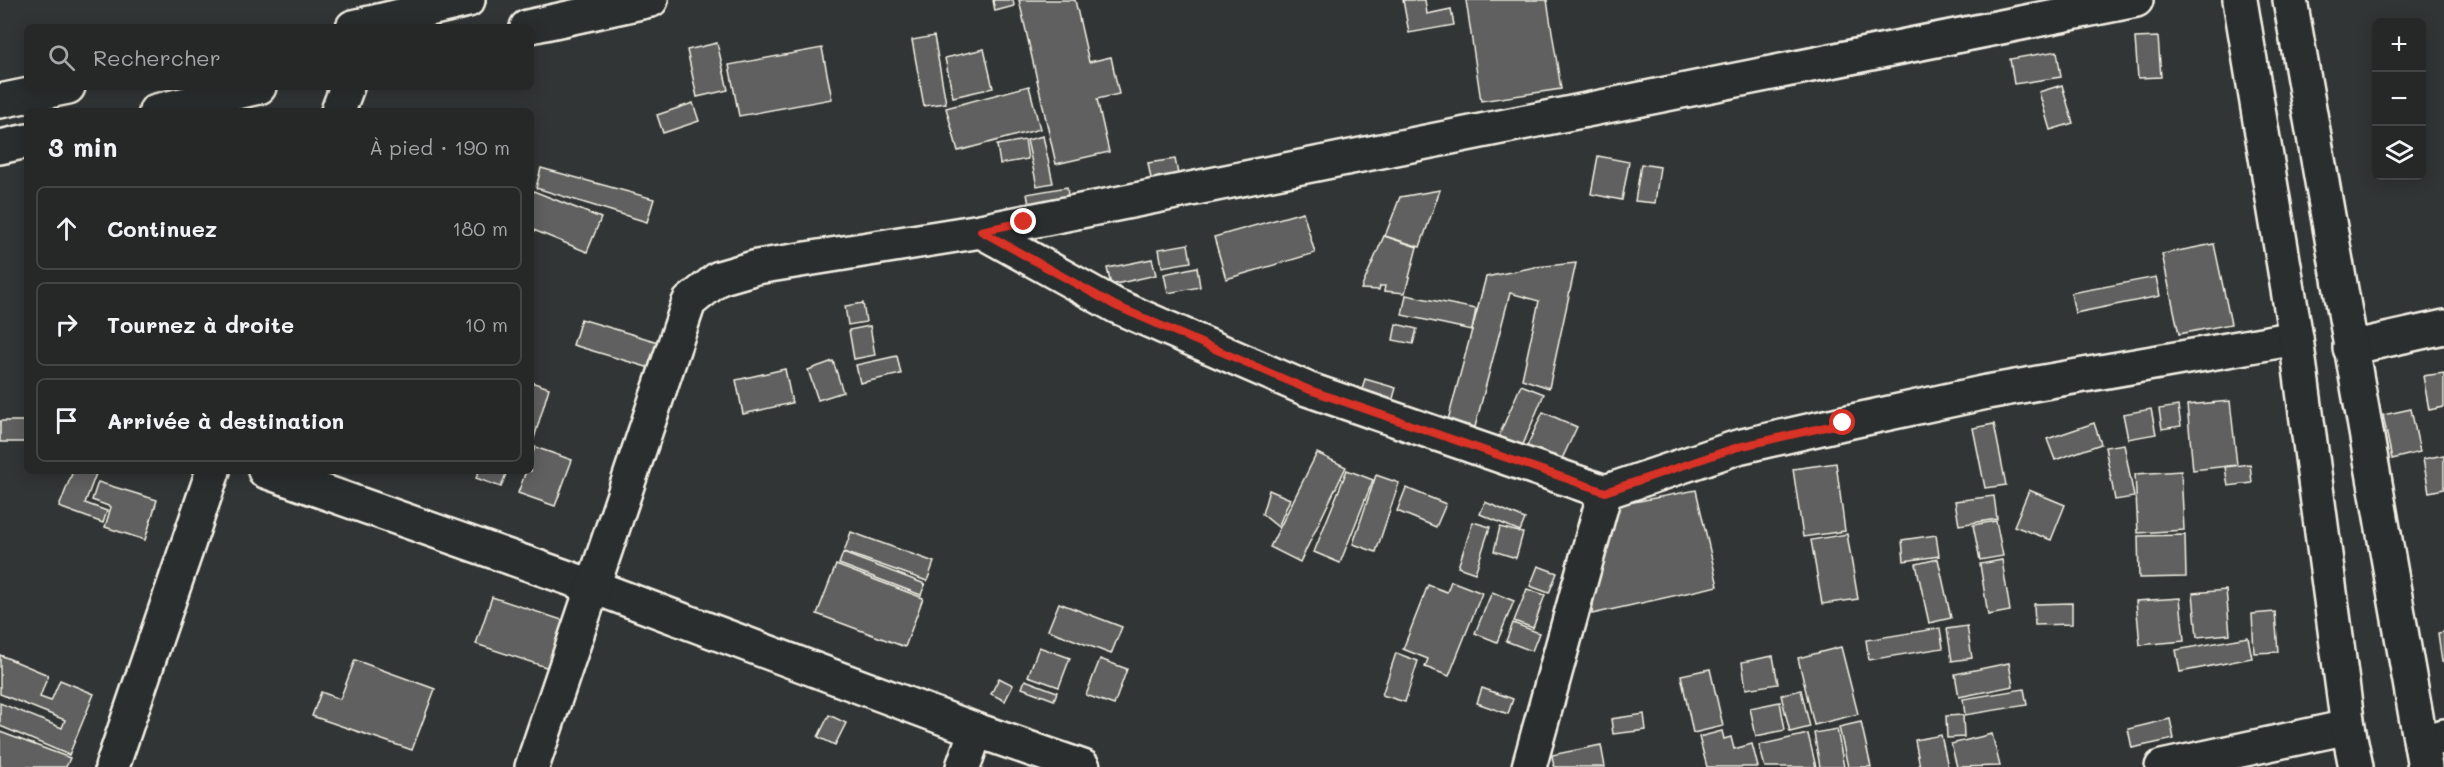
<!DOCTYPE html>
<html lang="fr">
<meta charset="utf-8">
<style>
:root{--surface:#262828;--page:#323434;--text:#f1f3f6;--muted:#a4a6a8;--line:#424445}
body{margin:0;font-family:Mali,sans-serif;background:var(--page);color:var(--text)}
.controls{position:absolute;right:18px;top:18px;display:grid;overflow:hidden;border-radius:9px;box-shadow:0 3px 15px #0003}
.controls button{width:54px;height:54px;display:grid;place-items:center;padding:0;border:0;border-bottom:2px solid var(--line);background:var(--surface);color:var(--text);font:30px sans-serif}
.stop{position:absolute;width:18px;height:18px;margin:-14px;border:4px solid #d93025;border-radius:50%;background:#fff}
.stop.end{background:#d93025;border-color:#fff;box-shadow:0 2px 6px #0008}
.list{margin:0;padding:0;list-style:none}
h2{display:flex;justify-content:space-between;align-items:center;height:78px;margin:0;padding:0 24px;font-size:26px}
h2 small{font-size:20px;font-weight:400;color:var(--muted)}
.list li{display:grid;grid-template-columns:39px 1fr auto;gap:18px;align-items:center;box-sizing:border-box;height:84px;margin:0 12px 12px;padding:0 12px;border:2px solid var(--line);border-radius:9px}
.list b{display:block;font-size:22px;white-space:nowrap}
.list em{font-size:20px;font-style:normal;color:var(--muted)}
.icon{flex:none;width:33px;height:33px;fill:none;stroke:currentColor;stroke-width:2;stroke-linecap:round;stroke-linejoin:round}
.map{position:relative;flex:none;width:2444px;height:767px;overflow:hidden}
.search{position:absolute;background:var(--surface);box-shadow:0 3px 15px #0003;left:24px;top:24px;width:510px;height:66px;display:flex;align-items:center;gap:15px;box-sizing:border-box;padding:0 21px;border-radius:9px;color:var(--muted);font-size:22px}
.panel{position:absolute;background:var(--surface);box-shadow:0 3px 15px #0003;left:24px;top:108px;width:510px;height:366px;border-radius:9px}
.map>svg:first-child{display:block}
.building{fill:#5f605f;stroke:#f4f1e8;stroke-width:1.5}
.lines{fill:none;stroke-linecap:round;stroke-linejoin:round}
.street-casing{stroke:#f4f1e8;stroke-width:38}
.secondary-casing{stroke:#f4f1e8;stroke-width:38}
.primary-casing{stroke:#f4f1e8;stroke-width:38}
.street{stroke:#2a2d2e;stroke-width:33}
.secondary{stroke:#2a2d2e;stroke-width:33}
.primary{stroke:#2a2d2e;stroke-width:33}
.route{stroke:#d93025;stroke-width:8}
</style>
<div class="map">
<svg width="2444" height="767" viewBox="0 0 2444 767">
<rect width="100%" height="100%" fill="#323535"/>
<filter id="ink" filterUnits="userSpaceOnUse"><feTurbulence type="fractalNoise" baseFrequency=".0167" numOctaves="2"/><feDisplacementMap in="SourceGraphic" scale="12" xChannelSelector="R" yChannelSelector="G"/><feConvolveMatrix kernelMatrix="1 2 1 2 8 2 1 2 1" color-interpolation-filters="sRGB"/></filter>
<g filter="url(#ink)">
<g class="building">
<polygon points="993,0 1013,0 1014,6 995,11"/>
<polygon points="1019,0 1075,0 1089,62 1111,57 1119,94 1097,99 1109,152 1056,164"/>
<polygon points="1403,0 1425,0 1427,14 1451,9 1454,25 1409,33"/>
<polygon points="1466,0 1547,0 1561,89 1481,101"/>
<polygon points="934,36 946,103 924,106 912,40"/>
<polygon points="2158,37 2161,77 2138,78 2135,38"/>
<polygon points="717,43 728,90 697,97 687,50"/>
<polygon points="822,48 832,99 739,116 729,65"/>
<polygon points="984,49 993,88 953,97 945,58"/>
<polygon points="2057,51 2061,77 2014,84 2010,59"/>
<polygon points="2062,85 2073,123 2050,130 2039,92"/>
<polygon points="1029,86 1040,129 958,151 946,108"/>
<polygon points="693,103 699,121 663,133 657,115"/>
<polygon points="1043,136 1053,183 1037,186 1027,140"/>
<polygon points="1025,140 1028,159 1000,164 997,145"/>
<polygon points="1598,156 1629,162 1622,200 1591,194"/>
<polygon points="1175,159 1178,174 1151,179 1148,163"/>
<polygon points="1641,164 1660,167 1655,203 1635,201"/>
<polygon points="541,168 654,199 647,222 536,188"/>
<polygon points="1067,187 1069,202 1030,209 1027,194"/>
<polygon points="531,190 601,218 587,252 531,229"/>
<polygon points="1440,190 1420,247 1385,236 1400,197"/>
<polygon points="1303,212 1315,253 1226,279 1214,237"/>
<polygon points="1384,236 1417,247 1405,293 1384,291 1385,286 1380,286 1379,290 1361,289"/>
<polygon points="1188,244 1191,262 1162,267 1159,249"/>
<polygon points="2214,244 2231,324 2179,334 2162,254"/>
<polygon points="1152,259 1156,275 1111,285 1107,268"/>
<polygon points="1576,263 1549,388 1522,379 1539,301 1510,293 1475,427 1448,420 1486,277 1535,267"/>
<polygon points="1197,267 1200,287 1168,293 1164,274"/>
<polygon points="2156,277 2160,296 2075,313 2071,293"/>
<polygon points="1406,295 1476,309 1472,330 1402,315"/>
<polygon points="863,303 866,322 848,325 845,306"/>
<polygon points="581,319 658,342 650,368 573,345"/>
<polygon points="1396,324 1417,329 1413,344 1393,340"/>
<polygon points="870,326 875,355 854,359 849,330"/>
<polygon points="897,356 901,374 860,383 856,365"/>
<polygon points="833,361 843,392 818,400 808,370"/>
<polygon points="785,369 792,403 743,414 736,380"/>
<polygon points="2444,373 2444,407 2429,410 2423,376"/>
<polygon points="1365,379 1396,388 1389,412 1358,404"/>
<polygon points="531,382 549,388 533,442 531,441"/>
<polygon points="1521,385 1544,394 1522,447 1498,438"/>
<polygon points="2230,401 2237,465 2193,470 2187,405"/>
<polygon points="2178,406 2181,426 2162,429 2159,409"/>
<polygon points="2151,409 2156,434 2128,439 2123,414"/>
<polygon points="2411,409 2420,452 2392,459 2383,415"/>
<polygon points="1543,412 1577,427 1560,463 1526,448"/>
<rect x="0" y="421" width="27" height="21"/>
<polygon points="2094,423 2101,444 2055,460 2047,439"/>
<polygon points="1994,424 2006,485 1985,488 1973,428"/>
<polygon points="2124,444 2134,497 2115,500 2105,447"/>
<polygon points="535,447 572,460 555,506 518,493 526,471 531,471 531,458"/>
<polygon points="1317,453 1346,467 1300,562 1270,547"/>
<polygon points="2444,455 2444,489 2429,492 2423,459"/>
<polygon points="1836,463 1845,531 1803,537 1793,469"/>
<polygon points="2250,464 2252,483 2228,486 2225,467"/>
<polygon points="1347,470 1373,480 1340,563 1314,552"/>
<polygon points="73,471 97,471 85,503 107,511 103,523 59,507"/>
<polygon points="479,471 507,471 501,487 476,478"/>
<polygon points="2181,471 2184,530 2138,533 2135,474"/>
<polygon points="1376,475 1399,483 1376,552 1353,544"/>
<polygon points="98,482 157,500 145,540 105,527 111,507 92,500"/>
<polygon points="1406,488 1446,504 1436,527 1397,511"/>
<polygon points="1269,490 1290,499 1278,527 1262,514"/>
<polygon points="1696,490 1718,586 1592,614 1603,508"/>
<polygon points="2029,490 2065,505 2051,540 2014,526"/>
<polygon points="1994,496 1997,519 1959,525 1955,501"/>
<polygon points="1485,502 1525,519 1520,531 1480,514"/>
<polygon points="1996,521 2003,556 1980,560 1973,525"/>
<polygon points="1473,522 1490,527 1475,573 1458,567"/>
<polygon points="1500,527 1523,533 1516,558 1494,551"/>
<polygon points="851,532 934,562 927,581 844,552"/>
<polygon points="1847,534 1858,599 1822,604 1811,540"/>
<polygon points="1936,535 1939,556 1904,561 1902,540"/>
<polygon points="2185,535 2186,577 2139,578 2138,536"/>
<polygon points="843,553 925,584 921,595 839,564"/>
<polygon points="1938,559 1951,618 1929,623 1916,564"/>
<polygon points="2002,560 2010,611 1988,615 1980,564"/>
<polygon points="836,565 923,598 905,647 817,614"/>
<polygon points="1538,566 1557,573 1549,593 1530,586"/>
<polygon points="1451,581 1482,593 1449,676 1425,667 1428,659 1403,649 1428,585 1447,592"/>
<polygon points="1527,589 1545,595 1533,628 1514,621"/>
<polygon points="2226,590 2230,634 2197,637 2193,593"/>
<polygon points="1492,592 1514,601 1497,642 1475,633"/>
<polygon points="492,597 568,622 558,671 476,644"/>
<polygon points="2180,598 2184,641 2140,645 2136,601"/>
<polygon points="1059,603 1122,627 1111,654 1048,630"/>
<polygon points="2072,603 2072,624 2035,625 2034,604"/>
<polygon points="2275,612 2278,652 2254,653 2252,614"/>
<polygon points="1513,623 1539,633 1532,651 1506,641"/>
<polygon points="1967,626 1972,658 1952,661 1947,629"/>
<polygon points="1940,628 1943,648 1869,660 1866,640"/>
<polygon points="2444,632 2444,662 2442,662 2438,633"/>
<polygon points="2248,637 2252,658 2180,672 2176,650"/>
<polygon points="1039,647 1070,658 1059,687 1028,676"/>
<polygon points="1841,647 1858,714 1814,725 1798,658"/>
<polygon points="1396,653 1418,661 1405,702 1382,695"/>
<polygon points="0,655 48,675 40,697 51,701 60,680 94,694 69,755 0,726 0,703 62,728 65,720 0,694"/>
<polygon points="1773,656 1778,684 1746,689 1742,662"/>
<polygon points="1100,659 1127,669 1114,705 1086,695"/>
<polygon points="355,660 435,689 412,750 312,716 321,692 340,699"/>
<polygon points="2009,663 2013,686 1959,697 1955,674"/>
<polygon points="1710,669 1723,726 1693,733 1681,675"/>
<polygon points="999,678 1013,685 1005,701 991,694"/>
<polygon points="1025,680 1057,692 1054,700 1022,688"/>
<polygon points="1482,688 1513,699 1508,714 1477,703"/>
<polygon points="2024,689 2027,705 1965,715 1963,699"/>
<polygon points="1801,690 1810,727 1790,732 1781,695"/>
<polygon points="1780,702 1785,730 1756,736 1750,708"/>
<polygon points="1644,714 1646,730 1613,734 1611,719"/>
<polygon points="829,715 846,723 835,745 818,737"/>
<polygon points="1963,715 1964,737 1947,738 1946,716"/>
<polygon points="2170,719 2174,739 2132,748 2128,729"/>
<polygon points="1861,722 1871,767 1848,767 1839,727"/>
<polygon points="1837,729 1844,767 1820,767 1814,733"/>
<polygon points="1722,731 1724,739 1731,737 1734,749 1752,744 1758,767 1707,767 1699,737"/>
<polygon points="0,732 70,758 66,767 0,767"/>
<polygon points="1808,734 1816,767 1765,767 1759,745"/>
<polygon points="1992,734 2000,766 1957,767 1951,744"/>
<polygon points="1941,735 1948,767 1920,767 1915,740"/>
<polygon points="1601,745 1605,767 1554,767 1552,755"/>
</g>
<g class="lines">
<g class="street-casing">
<g id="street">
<polyline points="338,111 347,87"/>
<polyline points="981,231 1116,306 1307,389 1605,492 1529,767"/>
<polyline points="2350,348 2444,327"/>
<polyline points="265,471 594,587 976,730 1083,767"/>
<polyline points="1605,492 1738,447 1843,423 1987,392 2296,338"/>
<polyline points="2421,743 2444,736"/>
<polyline points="112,767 213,471"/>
<polyline points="532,767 689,302 719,278 757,267 981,231 2136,0"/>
<polyline points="963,767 976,730"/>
<polyline points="2162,767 2348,727"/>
</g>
</g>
<g class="secondary-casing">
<g id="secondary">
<polyline points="353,27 468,0"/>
<polyline points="527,27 651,0"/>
<polyline points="0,101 68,87"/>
<polyline points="156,111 259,87"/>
<polyline points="0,147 27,141"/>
</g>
</g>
<g class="primary-casing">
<g id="primary">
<polyline points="2240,0 2296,338 2348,727 2356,767"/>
<polyline points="2290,0 2425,767"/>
</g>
</g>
<use href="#street" class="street"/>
<use href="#secondary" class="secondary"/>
<use href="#primary" class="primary"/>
</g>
</g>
<g class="lines" filter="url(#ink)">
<polyline class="route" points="1024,222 981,231 1116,306 1307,389 1605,492 1738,447 1843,423"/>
</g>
</svg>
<div class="controls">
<button>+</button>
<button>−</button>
<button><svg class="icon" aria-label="layers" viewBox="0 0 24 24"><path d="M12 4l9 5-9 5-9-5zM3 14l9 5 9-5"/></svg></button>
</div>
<div class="stop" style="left:1843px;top:423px"></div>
<div class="stop end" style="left:1024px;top:222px"></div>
<div class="search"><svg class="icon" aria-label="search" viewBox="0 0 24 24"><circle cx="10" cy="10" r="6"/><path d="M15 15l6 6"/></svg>Rechercher</div>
<section class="panel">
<h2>3 min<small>À pied · 190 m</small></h2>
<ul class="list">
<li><svg class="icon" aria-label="ahead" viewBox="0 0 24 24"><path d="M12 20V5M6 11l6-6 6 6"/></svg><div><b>Continuez</b></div><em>180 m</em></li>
<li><svg class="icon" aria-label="right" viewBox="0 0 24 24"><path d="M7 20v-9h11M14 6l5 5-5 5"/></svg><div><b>Tournez à droite</b></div><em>10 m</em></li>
<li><svg class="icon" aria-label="arrive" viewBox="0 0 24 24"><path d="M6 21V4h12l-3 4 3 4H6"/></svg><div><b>Arrivée à destination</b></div></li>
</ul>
</section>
</div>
